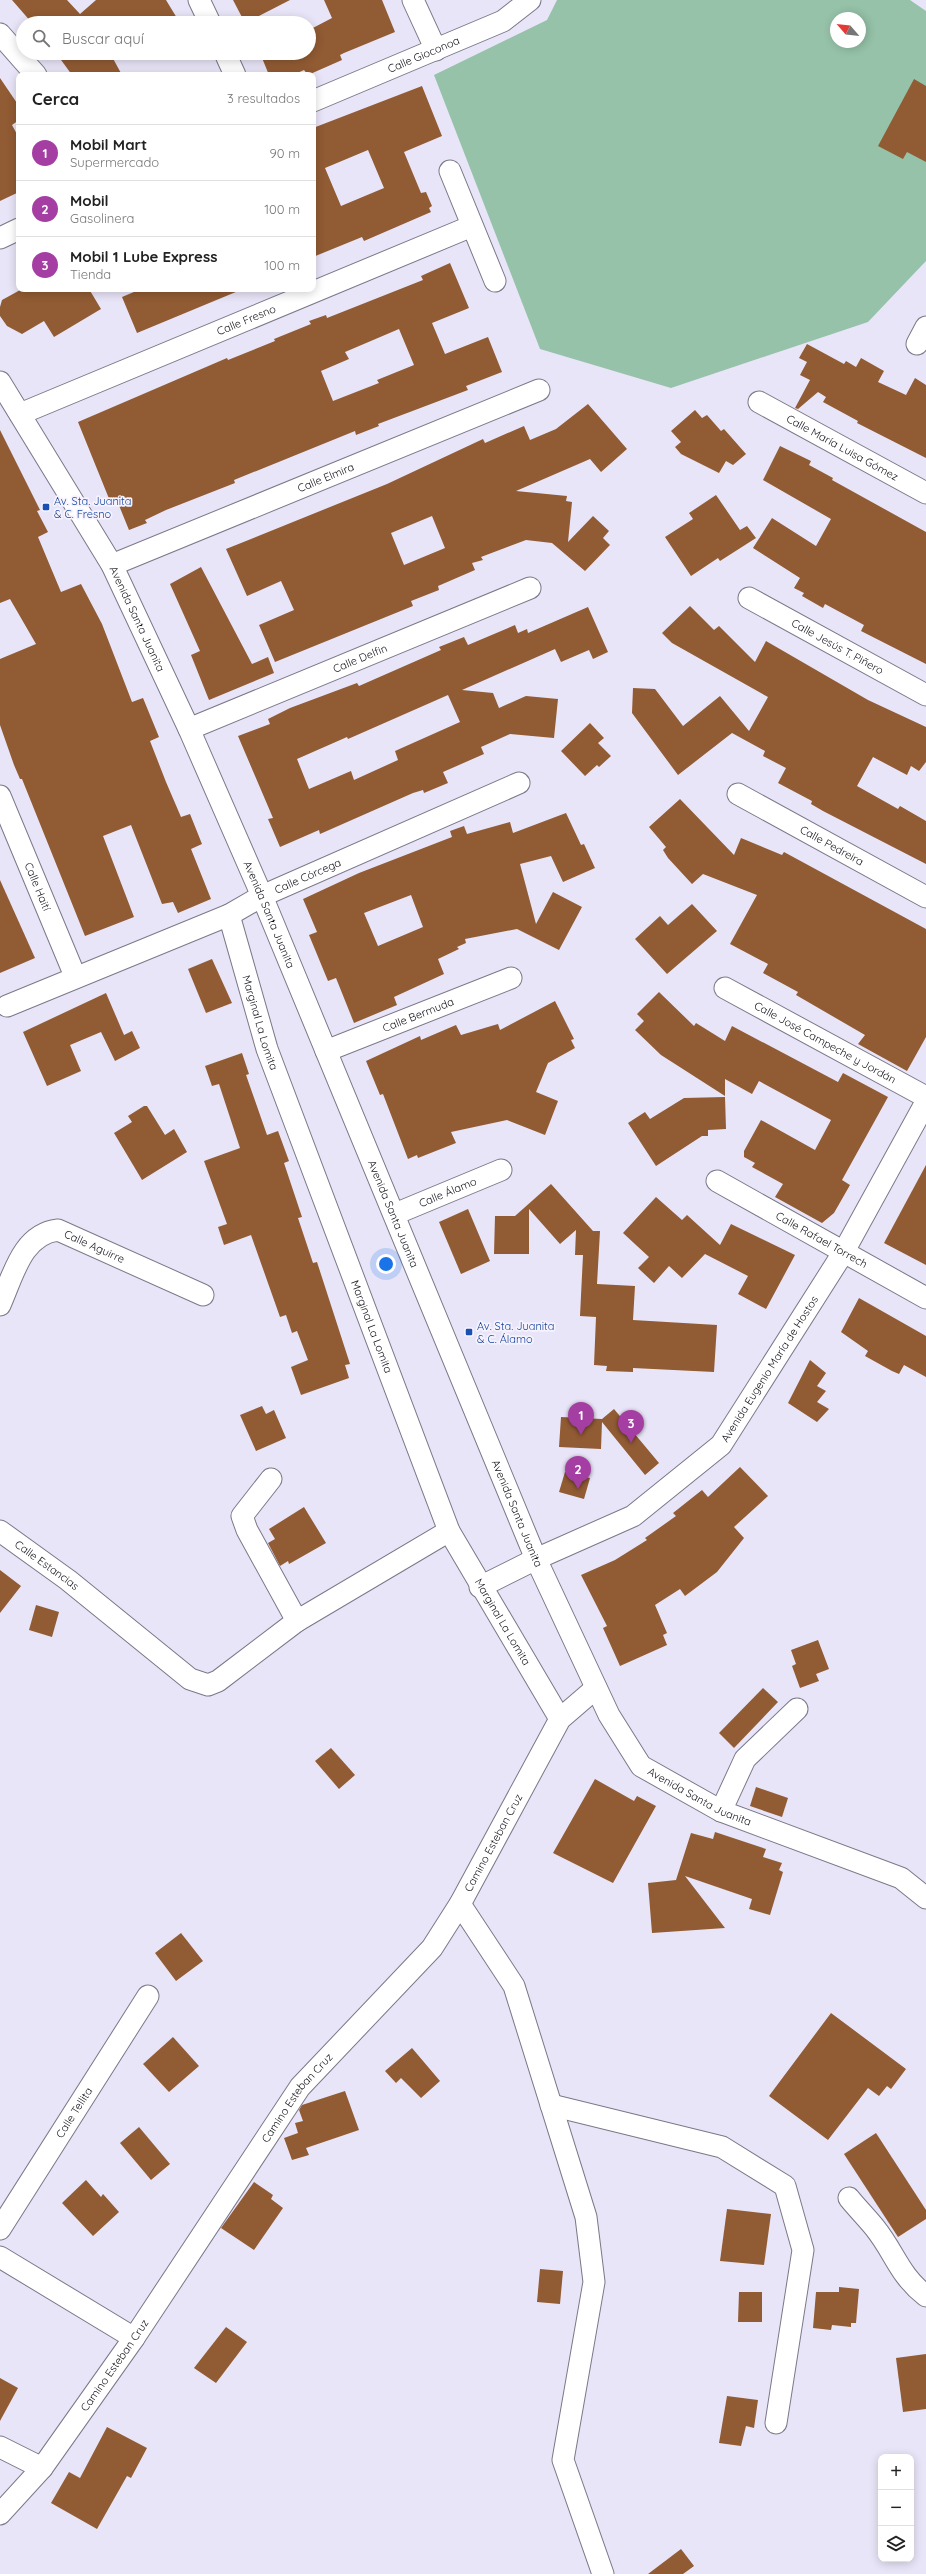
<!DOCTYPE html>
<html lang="es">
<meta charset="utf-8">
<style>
:root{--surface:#fff;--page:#f2f2f2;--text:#222;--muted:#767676;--line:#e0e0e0;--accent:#a43ea2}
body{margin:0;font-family:Quicksand,sans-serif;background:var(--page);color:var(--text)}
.controls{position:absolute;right:12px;bottom:12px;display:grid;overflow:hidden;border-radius:8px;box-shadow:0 2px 10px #0003}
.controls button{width:36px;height:36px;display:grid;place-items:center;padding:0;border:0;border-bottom:1px solid var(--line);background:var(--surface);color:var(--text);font:20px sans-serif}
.compass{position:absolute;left:830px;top:12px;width:36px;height:36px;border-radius:50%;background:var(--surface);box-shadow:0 2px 10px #0003;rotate:298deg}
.you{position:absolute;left:386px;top:1264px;width:14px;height:14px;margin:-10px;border:3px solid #fff;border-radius:50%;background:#1a73e8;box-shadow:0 0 0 6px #1a73e833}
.badge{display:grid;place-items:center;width:26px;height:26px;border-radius:50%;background:var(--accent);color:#fff;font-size:13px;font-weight:700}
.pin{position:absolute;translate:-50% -33px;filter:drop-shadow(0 1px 2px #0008)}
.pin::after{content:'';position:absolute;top:21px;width:14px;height:12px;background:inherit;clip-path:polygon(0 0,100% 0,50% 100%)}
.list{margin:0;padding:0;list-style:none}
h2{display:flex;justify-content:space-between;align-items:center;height:52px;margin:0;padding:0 16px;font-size:17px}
h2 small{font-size:13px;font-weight:400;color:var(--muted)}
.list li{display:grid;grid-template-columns:26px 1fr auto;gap:12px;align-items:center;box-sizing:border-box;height:56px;padding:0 16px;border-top:1px solid var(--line)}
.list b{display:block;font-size:15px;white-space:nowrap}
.list p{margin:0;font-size:13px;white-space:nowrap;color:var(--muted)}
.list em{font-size:13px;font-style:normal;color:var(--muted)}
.icon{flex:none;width:22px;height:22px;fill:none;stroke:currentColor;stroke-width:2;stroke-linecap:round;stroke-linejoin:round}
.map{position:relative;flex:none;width:926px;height:2574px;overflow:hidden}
.search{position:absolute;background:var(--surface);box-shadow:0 2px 10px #0003;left:16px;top:16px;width:300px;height:44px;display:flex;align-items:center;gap:10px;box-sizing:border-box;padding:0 14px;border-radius:22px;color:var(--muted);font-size:15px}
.panel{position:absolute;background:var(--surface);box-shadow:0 2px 10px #0003;left:16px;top:72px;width:300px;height:220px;border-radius:8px}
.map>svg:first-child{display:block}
.green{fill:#96c2a9;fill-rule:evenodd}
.building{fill:#915b33;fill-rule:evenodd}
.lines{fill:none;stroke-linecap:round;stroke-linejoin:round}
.minor-casing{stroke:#7b7888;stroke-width:23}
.minor{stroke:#fff;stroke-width:21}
.transit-dot{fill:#1a4fb4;stroke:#f6f3ff;stroke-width:1.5}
.labels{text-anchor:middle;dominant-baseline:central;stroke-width:3.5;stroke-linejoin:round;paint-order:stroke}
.street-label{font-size:11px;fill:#141219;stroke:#f6f3ff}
.transit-label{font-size:11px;fill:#164399;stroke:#f6f3ff;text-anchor:start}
</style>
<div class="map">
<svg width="926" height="2574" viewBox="0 0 926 2574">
<rect width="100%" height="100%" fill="#e9e5f8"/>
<path class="green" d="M557 0H910L926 11V261L868 322 671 388 540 349 434 75 547 20ZM836 18H860V42H836Z"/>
<g class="building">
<polygon points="12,0 67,0 80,14 96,0 166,0 180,23 32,23"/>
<polygon points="233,0 290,0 245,23"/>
<polygon points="324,0 382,0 395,32 344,53 340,55 342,60 308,75 304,70 293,75 269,75 260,53 309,53 309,30 332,18"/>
<polygon points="56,53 110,53 122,75 72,75"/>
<polygon points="0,78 19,106 19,120 12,125 19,138 19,192 0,201"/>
<polygon points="914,79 926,86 926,162 907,152 903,159 878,146"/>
<path d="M422 86 442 136 404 152 421 193 426 192 432 206 429 208 431 212 364 241 362 237 313 257V128ZM368 150 384 188 341 206 325 168Z"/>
<path d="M450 263 469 308 432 323 445 354 488 337 502 372 466 386 468 390 378 424 379 426 356 435 355 431 234 480 235 483 166 510 145 520 147 523 129 530 118 503 112 506 78 422 227 358 228 360 275 341 274 339 311 324 309 321 326 315 327 318 423 280 421 276ZM399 329 414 365 377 380 379 383 333 401 321 371 349 359 345 352Z"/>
<polygon points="22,289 89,289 101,309 54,337 44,321 22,334 7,326 0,316 0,307 2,300"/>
<polygon points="141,289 243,289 137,333 122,297"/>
<polygon points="807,344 844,364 846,361 856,367 861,358 884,371 878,382 906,395 915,378 926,385 926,458 857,423 858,421 823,402 826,397 818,392 798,409 795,408 810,380 800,375 807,362 799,358"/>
<path d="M588 404 627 449 601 472 590 459 516 491 567 496 566 501 572 502 568 542 593 516 609 531 603 538 610 545 585 571 552 543 526 540 481 557 483 560 472 563 475 570 438 586 439 590 411 601 413 606 275 662 259 625 294 610 281 581 247 596 226 549 387 484 483 439 485 443 524 426 530 440 556 429ZM432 516 445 548 404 565 391 533Z"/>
<polygon points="695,410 702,418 707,415 721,431 724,429 746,454 733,465 726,461 719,473 681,454 675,447 681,442 671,431"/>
<polygon points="0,430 40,510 37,511 48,532 38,537 61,592 81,584 102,624 132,702 143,698 159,737 150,741 166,782 181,817 190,814 202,844 191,849 211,899 178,913 173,902 162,904 131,825 103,836 134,917 85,936 22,779 20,779 14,765 0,725 0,659 36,644 10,599 0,603"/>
<polygon points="780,446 811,461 809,465 833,478 832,480 926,532 926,664 861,631 864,625 825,604 823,608 802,596 804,593 794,588 800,578 753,548 772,518 816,546 831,519 763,480"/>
<polygon points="716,495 740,530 747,526 756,538 720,561 718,558 691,576 665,537 693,519 689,513"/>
<polygon points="201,567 252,664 268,657 274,673 209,700 191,655 200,651 170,584"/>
<polygon points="690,606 714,630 719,626 755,662 766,641 868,700 926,727 926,762 919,771 911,766 907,775 873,757 857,786 898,809 900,806 926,821 926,864 823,811 811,804 812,801 778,783 786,768 763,756 765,751 732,733 678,775 632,713 633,688 655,689 683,726 720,696 749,731 768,697 672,643 662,633"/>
<path d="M588 607 608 652 593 659 589 650 561 662 555 649 462 690 493 693 499 708 526 696 558 699 554 738 510 734 481 747 484 754 443 772 448 783 424 793 423 790 413 793 320 834 319 830 280 847 268 819 273 818 238 736 270 724 268 719 290 708 357 683 359 686 441 650 439 647 464 637 468 645 515 625 518 633 527 629 528 633ZM448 695 460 722 395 751 398 760 354 780 351 771 309 789 297 759 347 737 348 739Z"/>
<polygon points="590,723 604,738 598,743 611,756 599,767 597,765 585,776 561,751"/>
<polygon points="680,799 734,855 741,838 782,855 784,852 926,929 926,1037 907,1071 858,1044 865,1035 796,995 798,992 763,973 768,964 730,944 757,895 703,874 692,884 668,858 663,850 666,847 649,827"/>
<path d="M566 813 581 845 584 844 595 868 563 882 551 856 520 864 536 924 553 892 582 907 559 950 517 929 465 939 466 943 457 947 459 949 438 959 444 974 394 997 397 1005 354 1023 336 978 328 981 309 935 317 932 303 899 359 873 452 837 450 831 464 826 467 834 510 822 513 833ZM411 895 423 927 378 946 364 913Z"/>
<polygon points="0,880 35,958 0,973"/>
<polygon points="692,904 717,931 667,974 635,939 660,916 668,925"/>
<polygon points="212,959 232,1003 206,1013 188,969"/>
<polygon points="659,992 694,1026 696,1023 725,1041 732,1026 838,1082 843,1073 888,1097 842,1180 850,1185 834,1213 822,1223 775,1197 783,1184 752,1167 755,1163 744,1157 744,1151 761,1120 815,1150 831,1120 759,1081 752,1094 725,1079 725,1096 661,1055 635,1030 644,1021 637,1014"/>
<polygon points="106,993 124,1035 132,1031 140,1048 115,1061 101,1032 70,1045 81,1071 47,1086 23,1032"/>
<polygon points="555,1001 574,1039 571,1040 575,1048 548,1063 536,1092 558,1101 545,1135 507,1120 451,1132 456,1143 418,1158 417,1155 408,1159 383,1094 380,1095 366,1061 420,1036 421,1040 456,1025 461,1035 498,1024 500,1030"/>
<polygon points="242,1053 249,1074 246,1075 267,1135 278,1131 289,1161 284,1163 302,1217 298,1218 313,1263 317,1262 350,1364 345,1365 349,1378 301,1395 291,1367 308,1360 297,1331 292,1333 286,1315 280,1317 251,1235 224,1245 218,1227 227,1224 204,1161 240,1148 219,1084 212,1086 205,1066"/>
<polygon points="725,1097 726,1129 708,1130 708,1136 702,1136 656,1166 628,1123 645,1112 650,1119 684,1098"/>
<polygon points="144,1106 147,1106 165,1135 174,1129 187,1152 142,1180 114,1133 132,1122 128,1116"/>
<polygon points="926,1165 926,1265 884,1243"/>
<polygon points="551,1184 593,1231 600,1231 597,1284 635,1286 633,1320 717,1325 714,1372 633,1368 633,1372 606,1371 607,1366 594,1365 596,1317 580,1316 583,1255 575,1255 576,1230 560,1244 529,1209 529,1254 494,1254 495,1216 515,1216"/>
<polygon points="656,1197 682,1220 687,1215 720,1245 731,1224 795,1255 766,1309 738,1294 748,1276 705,1254 682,1278 669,1266 654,1283 638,1268 649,1257 623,1233"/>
<polygon points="468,1209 490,1261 461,1274 439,1222"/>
<polygon points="859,1298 926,1336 926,1377 904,1365 899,1374 892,1371 865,1356 868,1351 841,1332"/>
<polygon points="810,1360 826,1373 817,1386 826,1391 817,1402 829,1409 817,1422 788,1403"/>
<polygon points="262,1406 266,1414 274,1410 286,1438 256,1451 240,1415"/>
<polygon points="614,1409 659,1463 645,1475 602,1422 601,1449 559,1447 561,1417 602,1419"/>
<polygon points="740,1467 768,1496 734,1527 744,1538 717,1572 685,1596 680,1589 655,1605 667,1633 663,1635 667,1645 620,1666 603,1628 607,1626 581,1575 615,1560 647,1540 645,1538 676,1516 673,1513 702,1490 708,1497"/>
<polygon points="565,1472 590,1478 584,1499 559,1492"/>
<polygon points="304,1507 326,1543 289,1564 288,1561 280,1566 268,1543 275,1539 269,1529"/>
<polygon points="0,1570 21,1586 0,1613"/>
<polygon points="36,1605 59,1612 52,1637 29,1630"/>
<polygon points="818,1640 829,1669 816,1674 819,1681 800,1688 792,1666 796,1664 791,1650"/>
<polygon points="763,1688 778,1702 734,1748 719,1733"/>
<polygon points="331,1748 355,1775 339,1789 315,1761"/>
<polygon points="595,1779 634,1801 637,1796 656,1806 613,1883 553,1853"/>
<polygon points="756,1787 788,1798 782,1817 750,1806"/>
<polygon points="715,1832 766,1849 763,1857 782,1863 779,1870 783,1872 770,1915 749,1909 752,1899 685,1876 725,1928 652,1933 648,1883 676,1880 691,1833 713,1839"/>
<polygon points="181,1933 203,1961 176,1981 155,1953"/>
<polygon points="831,2013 906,2069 891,2089 887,2086 879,2096 868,2088 828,2140 769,2096"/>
<polygon points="173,2037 199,2066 169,2092 143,2064"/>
<polygon points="412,2048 440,2081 421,2098 401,2078 396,2083 385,2071"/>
<polygon points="345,2091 359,2130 306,2148 309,2155 292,2160 284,2138 298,2133 295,2123 303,2121 299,2110 302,2105"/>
<polygon points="139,2127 170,2164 151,2180 120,2143"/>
<polygon points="876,2133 926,2210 926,2219 898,2237 844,2154"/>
<polygon points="86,2180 101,2197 103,2194 119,2212 93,2236 62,2203"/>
<polygon points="254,2182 273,2195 271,2199 283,2208 254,2250 221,2228"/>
<polygon points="727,2209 771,2214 764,2265 720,2261"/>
<polygon points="540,2269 563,2271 560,2304 537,2302"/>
<polygon points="839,2287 859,2289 856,2323 851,2323 851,2327 832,2325 831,2330 813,2328 816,2292 839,2292"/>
<polygon points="739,2292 762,2292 762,2322 738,2322"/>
<polygon points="226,2327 247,2342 216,2383 194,2368"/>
<polygon points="926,2354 926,2409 903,2412 896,2358"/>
<polygon points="0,2378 18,2388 0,2421"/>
<polygon points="727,2396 758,2400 754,2428 746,2426 741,2446 719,2443"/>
<polygon points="107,2427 147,2448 131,2478 127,2476 97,2529 51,2503 69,2472 80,2478"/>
<polygon points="681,2549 694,2566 683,2574 648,2574"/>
</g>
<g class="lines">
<g class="minor-casing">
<g id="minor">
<polyline points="199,0 210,23"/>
<polyline points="413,0 436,50"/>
<polyline points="0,34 36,75"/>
<polyline points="225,53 235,75"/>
<path id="s1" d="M313 101 503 21 530 0"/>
<polyline points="450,171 495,281"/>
<polyline points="0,238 19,229"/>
<polyline points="917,344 926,327"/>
<path id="s2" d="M0 382 112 565 189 729 262 896 536 1559 609 1715 641 1766 721 1811 901 1878 926 1898"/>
<path id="s3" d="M759 402 926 493"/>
<path id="s4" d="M20 414 472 226"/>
<path id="s5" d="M112 565 539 390"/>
<path id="s6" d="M749 598 926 695"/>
<path id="s7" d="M189 729 530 588"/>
<path id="s8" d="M738 794 926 897"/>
<path id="s9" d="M0 796 75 976"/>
<path id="s10" d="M229 915 267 1049 449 1531 560 1719"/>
<path id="s11" d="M725 988 926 1097"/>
<path id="s12" d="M7 1006 229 915 262 896 519 783"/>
<path id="s13" d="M326 1051 511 978"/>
<path id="s14" d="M717 1181 926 1298"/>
<path id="s15" d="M395 1214 501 1170"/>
<path id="s16" d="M0 1305C13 1276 22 1234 58 1230L203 1295"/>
<polyline points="271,1479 242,1516 247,1530 297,1621"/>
<path id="s17" d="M0 1531 68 1580 190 1679 208 1685 218 1681 297 1621 449 1531"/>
<path id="s18" d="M480 1587 536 1559 633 1516 721 1445 843 1253 926 1102"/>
<polyline points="721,1811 745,1759 797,1709"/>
<polyline points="460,1904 514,1986 586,2217 594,2282 563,2460 603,2574"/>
<polyline points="551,2105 722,2147 785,2186 803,2250 776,2423"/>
<path d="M849 2198C857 2208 867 2218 875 2228 895 2253 899 2275 926 2296"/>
<path id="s19" d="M0 2229 148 1996"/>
<polyline points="0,2257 134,2338"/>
<polyline points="0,2447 42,2468"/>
<path id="s20" d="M0 2514 42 2468 134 2338 300 2087 432 1948 460 1904 560 1719 596 1688"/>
</g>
</g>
<use href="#minor" class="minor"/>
</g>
<g class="transit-dot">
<rect x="42" y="503" width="8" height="8" rx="2"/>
<rect x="465" y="1328" width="8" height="8" rx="2"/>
</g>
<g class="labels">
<g class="street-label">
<text stroke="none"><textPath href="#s1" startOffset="120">Calle Gioconoa</textPath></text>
<text stroke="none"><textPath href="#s4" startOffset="245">Calle Fresno</textPath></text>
<text stroke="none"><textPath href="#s3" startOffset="95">Calle María Luisa Gómez</textPath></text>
<text stroke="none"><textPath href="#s5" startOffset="231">Calle Elmira</textPath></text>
<text stroke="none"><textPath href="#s2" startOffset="274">Avenida Santa Juanita</textPath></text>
<text stroke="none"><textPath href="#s6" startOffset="101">Calle Jesús T. Piñero</textPath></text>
<text stroke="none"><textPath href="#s7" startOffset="185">Calle Delfin</textPath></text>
<text stroke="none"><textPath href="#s8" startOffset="107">Calle Pedreira</textPath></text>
<text stroke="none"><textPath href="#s12" startOffset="328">Calle Córcega</textPath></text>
<text stroke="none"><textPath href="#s9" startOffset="98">Calle Haití</textPath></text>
<text stroke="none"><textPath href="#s2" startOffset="598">Avenida Santa Juanita</textPath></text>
<text stroke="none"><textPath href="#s13" startOffset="99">Calle Bermuda</textPath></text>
<text stroke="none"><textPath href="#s10" startOffset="112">Marginal La Lomita</textPath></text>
<text stroke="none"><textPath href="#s11" startOffset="114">Calle José Campeche y Jordán</textPath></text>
<text stroke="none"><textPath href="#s15" startOffset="57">Calle Álamo</textPath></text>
<text stroke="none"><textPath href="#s2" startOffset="922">Avenida Santa Juanita</textPath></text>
<text stroke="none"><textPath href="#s14" startOffset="120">Calle Rafael Torrech</textPath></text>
<text stroke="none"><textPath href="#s16" startOffset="140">Calle Aguirre</textPath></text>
<text stroke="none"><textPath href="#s10" startOffset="436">Marginal La Lomita</textPath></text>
<text stroke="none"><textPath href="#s18" startOffset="372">Avenida Eugenio María de Hostos</textPath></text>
<text stroke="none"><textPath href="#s2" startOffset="1246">Avenida Santa Juanita</textPath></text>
<text stroke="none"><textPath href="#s17" startOffset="58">Calle Estancias</textPath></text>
<text stroke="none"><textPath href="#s10" startOffset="760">Marginal La Lomita</textPath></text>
<text stroke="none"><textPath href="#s2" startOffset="1594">Avenida Santa Juanita</textPath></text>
<text stroke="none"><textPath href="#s20" startOffset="836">Camino Esteban Cruz</textPath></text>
<text stroke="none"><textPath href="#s20" startOffset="512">Camino Esteban Cruz</textPath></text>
<text stroke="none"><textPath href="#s19" startOffset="138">Calle Tellita</textPath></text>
<text stroke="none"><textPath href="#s20" startOffset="188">Camino Esteban Cruz</textPath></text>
</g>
<g class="transit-label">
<text x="54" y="501">Av. Sta. Juanita<tspan x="54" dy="13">&amp; C. Fresno</tspan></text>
<text x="477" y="1326">Av. Sta. Juanita<tspan x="477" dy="13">&amp; C. Álamo</tspan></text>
</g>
</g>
</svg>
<div class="controls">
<button>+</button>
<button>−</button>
<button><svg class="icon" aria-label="layers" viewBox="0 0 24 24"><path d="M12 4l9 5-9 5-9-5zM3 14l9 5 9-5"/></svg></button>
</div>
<svg class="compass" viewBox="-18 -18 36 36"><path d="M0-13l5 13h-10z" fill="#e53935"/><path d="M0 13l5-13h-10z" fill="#767676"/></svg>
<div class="you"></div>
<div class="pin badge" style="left:581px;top:1435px">1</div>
<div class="pin badge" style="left:578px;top:1489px">2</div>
<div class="pin badge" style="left:631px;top:1443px">3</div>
<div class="search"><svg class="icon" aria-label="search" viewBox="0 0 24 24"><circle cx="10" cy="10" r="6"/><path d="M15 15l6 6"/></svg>Buscar aquí</div>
<section class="panel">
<h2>Cerca<small>3 resultados</small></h2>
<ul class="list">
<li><span class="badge">1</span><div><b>Mobil Mart</b><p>Supermercado</p></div><em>90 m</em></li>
<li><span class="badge">2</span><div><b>Mobil</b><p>Gasolinera</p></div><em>100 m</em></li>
<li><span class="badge">3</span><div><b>Mobil 1 Lube Express</b><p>Tienda</p></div><em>100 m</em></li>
</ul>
</section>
</div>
